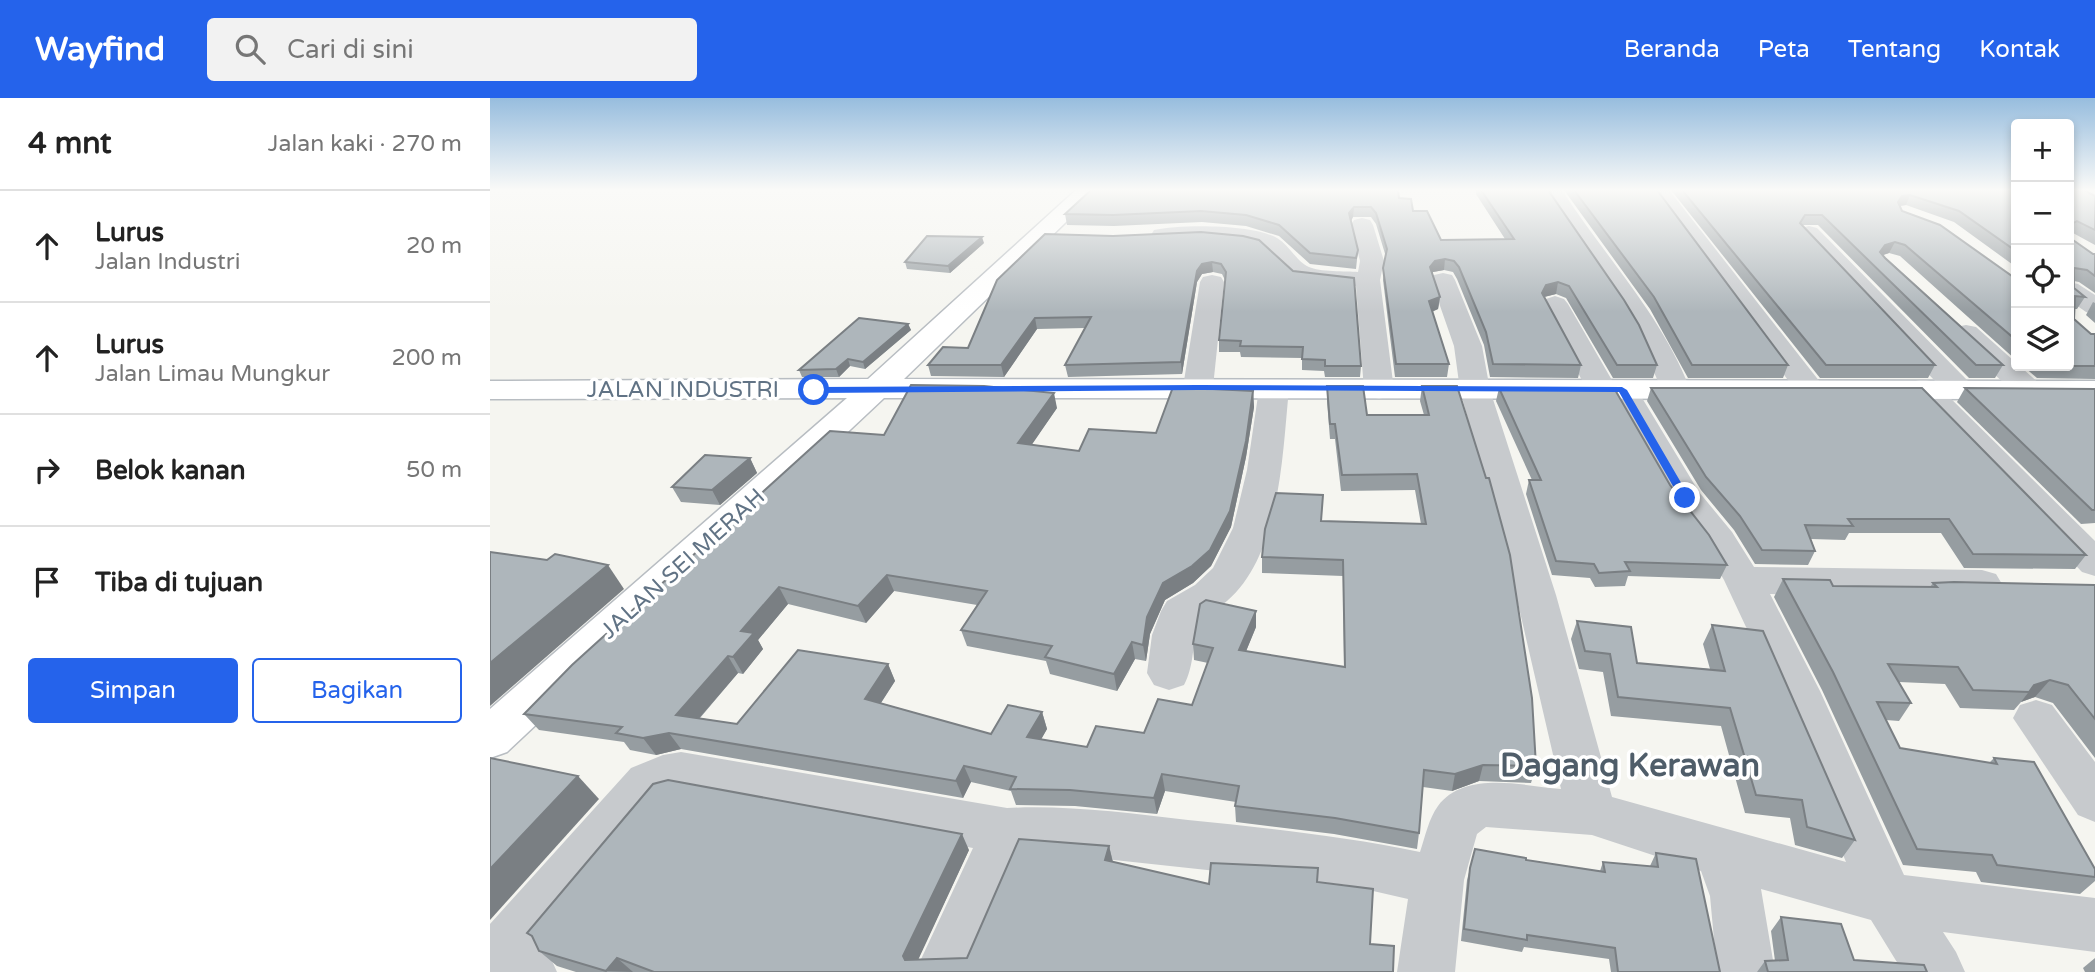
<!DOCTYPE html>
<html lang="id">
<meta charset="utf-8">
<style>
:root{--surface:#fff;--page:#f2f2f2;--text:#222;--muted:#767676;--line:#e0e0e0;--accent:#2563eb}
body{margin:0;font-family:"Varela Round",sans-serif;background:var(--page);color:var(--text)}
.controls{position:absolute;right:21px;top:21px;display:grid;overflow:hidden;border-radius:7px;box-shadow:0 4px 10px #0003}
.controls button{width:63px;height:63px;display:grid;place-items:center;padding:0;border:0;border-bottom:2px solid var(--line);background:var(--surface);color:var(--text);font:35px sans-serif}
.stop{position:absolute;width:21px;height:21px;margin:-16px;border:5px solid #2563eb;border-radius:50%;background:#fff}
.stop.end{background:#2563eb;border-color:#fff;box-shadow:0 2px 7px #0008}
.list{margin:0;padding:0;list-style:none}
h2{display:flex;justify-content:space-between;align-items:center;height:91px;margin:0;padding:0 28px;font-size:30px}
h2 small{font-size:23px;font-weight:400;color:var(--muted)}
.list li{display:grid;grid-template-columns:46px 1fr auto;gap:21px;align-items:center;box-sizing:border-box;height:112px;padding:0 28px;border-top:2px solid var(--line)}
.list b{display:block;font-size:26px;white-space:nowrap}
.list p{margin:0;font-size:23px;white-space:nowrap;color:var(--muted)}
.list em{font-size:23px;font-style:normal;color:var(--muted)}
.actions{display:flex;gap:14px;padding:21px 28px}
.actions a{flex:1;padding:16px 0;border:2px solid var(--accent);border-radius:7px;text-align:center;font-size:24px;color:var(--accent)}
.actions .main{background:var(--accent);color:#fff}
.icon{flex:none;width:38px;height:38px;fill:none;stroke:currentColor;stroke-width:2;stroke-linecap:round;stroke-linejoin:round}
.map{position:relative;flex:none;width:1605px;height:874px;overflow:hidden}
header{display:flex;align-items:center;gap:42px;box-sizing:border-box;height:98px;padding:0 35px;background:var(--accent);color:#fff}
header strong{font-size:33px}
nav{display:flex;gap:38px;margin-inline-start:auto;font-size:24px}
.search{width:490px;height:63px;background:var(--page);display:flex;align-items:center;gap:18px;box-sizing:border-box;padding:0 24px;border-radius:7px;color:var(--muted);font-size:26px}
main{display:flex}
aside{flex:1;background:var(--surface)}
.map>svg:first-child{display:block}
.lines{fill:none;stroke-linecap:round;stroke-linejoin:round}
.secondary-casing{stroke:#b8bdc2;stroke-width:3}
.street{fill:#c7cacd;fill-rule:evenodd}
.secondary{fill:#fff;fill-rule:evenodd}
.wall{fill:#969da1}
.shaded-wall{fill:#7a7f83}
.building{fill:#aeb6bb;stroke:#7a7f83;stroke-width:2}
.route{fill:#2563eb}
.labels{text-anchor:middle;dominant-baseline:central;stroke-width:7;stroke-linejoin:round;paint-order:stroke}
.street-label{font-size:23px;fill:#617385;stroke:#fff}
.near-quarter-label{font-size:32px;font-weight:bold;fill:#4f5d69;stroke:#fff}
</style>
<header>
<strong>Wayfind</strong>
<div class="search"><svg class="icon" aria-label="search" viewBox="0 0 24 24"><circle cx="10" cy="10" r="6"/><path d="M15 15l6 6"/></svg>Cari di sini</div>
<nav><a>Beranda</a><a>Peta</a><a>Tentang</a><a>Kontak</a></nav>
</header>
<main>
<aside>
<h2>4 mnt<small>Jalan kaki · 270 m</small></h2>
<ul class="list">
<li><svg class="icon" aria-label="ahead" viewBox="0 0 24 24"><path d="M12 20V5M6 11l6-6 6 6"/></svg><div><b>Lurus</b><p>Jalan Industri</p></div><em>20 m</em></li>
<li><svg class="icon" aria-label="ahead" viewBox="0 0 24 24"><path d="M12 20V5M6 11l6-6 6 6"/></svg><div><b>Lurus</b><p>Jalan Limau Mungkur</p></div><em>200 m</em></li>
<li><svg class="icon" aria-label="right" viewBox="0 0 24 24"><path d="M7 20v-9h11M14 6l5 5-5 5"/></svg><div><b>Belok kanan</b></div><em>50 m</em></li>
<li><svg class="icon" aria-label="arrive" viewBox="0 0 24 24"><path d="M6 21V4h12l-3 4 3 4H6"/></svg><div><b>Tiba di tujuan</b></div></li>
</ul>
<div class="actions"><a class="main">Simpan</a><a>Bagikan</a></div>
</aside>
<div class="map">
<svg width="1605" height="874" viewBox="0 0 1605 874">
<rect width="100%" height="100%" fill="#f5f5f0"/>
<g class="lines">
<g class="secondary-casing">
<polygon id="secondary" points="586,92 609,92 414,281 1605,283 1605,301 394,300 17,654 0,660 0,611 357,300 0,301 0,283 378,281"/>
</g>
<g class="street">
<path d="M1052 92H1072C1115 159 1171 216 1200 291L1196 297 1185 300 1174 297 1148 238 1133 213Z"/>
<polygon points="1159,92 1179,92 1330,284 1334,290 1330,296 1319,299 1308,296"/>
<path d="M872 120 880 122 883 127 894 163 890 182 904 292 900 298 889 301 878 298 874 292 866 188 803 181 771 150 762 146 712 141 672 144 664 142 661 137 664 132C691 126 763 126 787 140 799 147 807 164 819 169 829 174 856 173 868 174L870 163 861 127 864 122Z"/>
<polygon points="1319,128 1327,130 1481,286 1485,292 1481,298 1470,301 1459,298 1311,140 1308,135 1311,130"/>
<path d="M953 175 962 177 965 182 992 248 1000 292 1066 497 1122 699 1356 764 1286 593 1234 482 1215 450 1177 400 1121 299 1112 301 1101 298 1097 292 1052 206 1056 201 1065 198 1074 201 1078 206 1123 284 1132 282 1143 285 1209 394 1242 434 1264 469 1492 472 1506 476 1512 486 1506 496 1492 500 1280 496 1330 593 1414 777 1605 800V854L1453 834 1466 854 1475 874H1413L1381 822 1271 791 1285 874H1227L1220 798 1211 773 1102 737 996 729 987 736 974 782 965 874H907L918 801 857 787 550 754 533 755 483 874H425L483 750 191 696 175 700 51 851 58 854 67 874H0V826L141 670 173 657 191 654 517 710C577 707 638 715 698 722 776 730 853 738 930 754 935 739 939 720 948 708 975 672 1034 688 1071 691L1026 497 970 292 964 248 941 182 944 177Z"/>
<polygon points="722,177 731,179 734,184 723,289 719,295 708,298 697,295 693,289 710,184 713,179"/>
<polygon points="1579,184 1588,186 1605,197 1605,216 1596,214 1579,202"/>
<polygon points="1476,227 1486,229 1551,287 1555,293 1551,299 1540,302 1529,299 1466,241 1462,235 1466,229"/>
<polygon points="1433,281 1444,284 1605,443 1605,478 1592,474 1422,296 1418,290 1422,284"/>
<path d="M784 282 795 285 799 291C792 358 791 462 732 507 725 513 716 516 709 521 702 543 705 567 694 587L679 592 664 587 657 575 662 537 671 513 677 503 705 487 723 470 743 430 757 372 769 291 773 285Z"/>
<polygon points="1546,602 1562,607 1605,664 1605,724 1588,717 1523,620 1530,607"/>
</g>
<use href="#secondary" class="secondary"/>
</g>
<g class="wall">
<polygon points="986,92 1058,92 1167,267 1163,280 1123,280 1076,200 1066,196 1054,199 1091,267 1088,280 1000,279 994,247 967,181 963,174 954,172 943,174 942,176 950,199 948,211 942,214 959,266 957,279 905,279 893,182 896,159 886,126 881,119 863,119 861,123 868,152 866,171 820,166 789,138 756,128 712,124 624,128 577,127 575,116 909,100 951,142 1015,141 986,96"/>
<polygon points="1074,92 1167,92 1298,267 1293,280 1198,280 1160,211"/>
<polygon points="1181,92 1526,92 1526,169 1464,124 1416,107 1410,108 1412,113 1522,178 1526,179 1526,262 1410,158 1399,155 1393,157 1513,267 1505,280 1479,280 1328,127 1312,127 1445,267 1438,280 1330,280"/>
<polygon points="1579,92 1605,98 1605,147 1583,135 1583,142 1603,156 1605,156 1605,195 1589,184 1584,183 1584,190 1595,199 1587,211 1584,211 1584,221 1601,236 1605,236 1605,281 1547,280 1533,268 1579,268"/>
<polygon points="711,134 871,268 870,279 835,279 834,273 812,272 812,260 751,259 750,254 729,254 729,242 735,182 732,176 723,174 712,176 707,184 692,276 578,279 575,267 595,230 547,231 514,279 441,278 438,267 478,250 623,138"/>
<polygon points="494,145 460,175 417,171 415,164"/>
<polygon points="1603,204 1605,205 1605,225 1596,217"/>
<polygon points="418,226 421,232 375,271 360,268 349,279 312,279 309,272"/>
<polygon points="837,288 877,317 934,317 930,303 932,288 1046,668 1041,685 989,683 962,693 933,689 929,735 927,751 844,736 746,724 745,708 746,704 675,693 667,716 585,708 526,707 521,693 481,684 473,700 191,651 166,657 140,652 134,644 49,632 34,616 394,337 567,310 541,347 589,353 666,335 763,293 764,309 756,359 741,429 721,468 703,485 675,502 660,536 656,563 645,561 627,593 560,576 556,563 477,548 471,532 487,507 404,493 376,525 298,506 268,542 273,551 253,576 248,575 210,620 247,626 398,566 405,583 391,605 501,636 552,614 557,631 551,641 597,649 654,635 702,607 718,565 704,562 703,546 766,513 766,529 756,553 854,569 853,478 772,475 772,459 832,423 931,426 925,392 851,393 845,341 840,341 837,303"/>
<polygon points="1009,290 1180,387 1237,467 1230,481 1138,478 1135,488 1105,489 1100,480 1062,477 1036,396 1039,382 1042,382 1006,303"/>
<polygon points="1161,290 1596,457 1585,471 1474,470 1451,435 1359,435 1355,442 1321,441 1325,453 1318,467 1265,466 1244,432 1211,392 1157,303"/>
<polygon points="1475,290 1605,291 1605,425 1591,426 1467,304"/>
<polygon points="260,360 267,375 230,407 191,404 182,389"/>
<polygon points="1293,481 1343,488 1440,489 1443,485 1605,487 1605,660 1563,605 1545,599 1531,604 1524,612 1470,610 1455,586 1409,584 1421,605 1409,623 1396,622 1410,650 1499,665 1504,660 1605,771 1605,783 1590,796 1491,784 1486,774 1413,767 1332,592 1284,499"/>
<polygon points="1087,523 1147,565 1220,571 1213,546 1222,527 1365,742 1352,760 1305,747 1300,720 1255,715 1231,628 1121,618 1113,574 1089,571 1081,541"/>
<polygon points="619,748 623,764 719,786 827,784 880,846 903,874 86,874 67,868 49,853 43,840 37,835 479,752 428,861 477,860"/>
<polygon points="985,751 1036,762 1110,773 1113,764 1160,768 1166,755 1230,874 1121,874 1119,861 1034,849 1032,854 971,843 977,782"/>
<polygon points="1291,819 1364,862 1437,874 1267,874 1275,863 1285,863 1281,833"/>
<polygon points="1605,860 1605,874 1595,874 1593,870"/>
</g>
<g class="shaded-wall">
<polygon points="1420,97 1416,107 1408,108 1408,104 1412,98"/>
<polygon points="864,109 863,119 859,126 859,115"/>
<polygon points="492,139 494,145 460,175 458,168"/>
<polygon points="1405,144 1399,155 1390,158 1390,154 1395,147"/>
<polygon points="955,161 954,172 943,174 939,181 940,169 945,163"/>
<polygon points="722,164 723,174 712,176 707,184 692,276 691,264 707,173 712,166"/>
<polygon points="1068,184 1066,196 1054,199 1052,195 1056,187"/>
<polygon points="950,199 948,211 938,215 939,203"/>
<polygon points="545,220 547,231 514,279 511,267"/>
<polygon points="418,226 421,232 375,271 373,264"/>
<polygon points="358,261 360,268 349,279 346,271"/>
<polygon points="763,293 764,309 756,359 741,429 721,468 703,485 675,502 660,536 656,563 653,547 657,519"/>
<polygon points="564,295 567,310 532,361 528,345"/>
<polygon points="260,360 267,375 230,407 222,392"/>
<polygon points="118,467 134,491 0,608 0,565"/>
<polygon points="397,477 404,493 376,525 368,508"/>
<polygon points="289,489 298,506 268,542 273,551 253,576 243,559 251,533"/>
<polygon points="766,513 766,529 750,568 749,552"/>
<polygon points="642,544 645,561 627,593 624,576"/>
<polygon points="238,558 248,575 198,633 186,617"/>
<polygon points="398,566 405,583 383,617 375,601"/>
<polygon points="1560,582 1545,599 1531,604 1544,587"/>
<polygon points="552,614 557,631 543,656 537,639"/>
<polygon points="179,635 191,651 166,657 153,640"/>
<polygon points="993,667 989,683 962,693 965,676"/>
<polygon points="474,668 481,684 473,700 466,683"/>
<polygon points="672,676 675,693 667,716 664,700"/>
<polygon points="88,678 109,701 0,822 0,771"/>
<polygon points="472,736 479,752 423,873 413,858"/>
<polygon points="619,748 623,765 615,762"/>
<polygon points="127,860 143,874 116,873"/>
</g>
<g class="building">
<polygon points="601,92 908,92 909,100 921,101 923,113 937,113 951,142 1024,141 991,92 1058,92 1134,202 1149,227 1167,267 1127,267 1079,188 1068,184 1056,187 1052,195 1091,267 1003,266 996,234 969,169 964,163 955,161 945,163 940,169 950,199 939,203 959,266 906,266 893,170 897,151 886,115 881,109 864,109 859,115 868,152 866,160 820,155 789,127 756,117 711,113 623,117 575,116"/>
<polygon points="1084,92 1167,92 1298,267 1202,267 1164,199"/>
<polygon points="1192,92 1526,92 1526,153 1469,113 1420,97 1412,98 1408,104 1412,113 1450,127 1522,178 1526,179 1526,242 1415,147 1405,144 1395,147 1390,154 1395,160 1513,267 1486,267 1332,117 1315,117 1310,125 1445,267 1336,267"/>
<polygon points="1579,92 1594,92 1605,98 1605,132 1587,123 1583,125 1583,142 1603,156 1605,156 1605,178 1597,172 1584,170 1584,190 1595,199 1585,198 1584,221 1601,236 1605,236 1605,268 1579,268"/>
<polygon points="711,134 753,138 769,142 803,173 864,180 871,268 835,268 835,262 812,261 813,249 750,248 751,243 729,242 736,174 731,166 722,164 712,166 707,173 691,264 575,267 601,219 545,220 511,267 438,267 453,249 478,250 507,182 555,136 623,138"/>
<polygon points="437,138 492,139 458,168 415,164"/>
<polygon points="369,220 418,226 373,264 358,261 346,271 309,272"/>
<polygon points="421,287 494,288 564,295 528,345 589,353 599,331 666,335 683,289 763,293 756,343 740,413 720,452 702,468 673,485 657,519 653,547 642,544 624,576 555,559 562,548 471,532 497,493 397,477 368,508 289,489 251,533 264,535 243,559 238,558 186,617 247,626 308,552 398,566 375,601 501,636 518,607 552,614 537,639 597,649 606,628 654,635 668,601 702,607 723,550 703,546 710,506 716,502 766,513 749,552 855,569 853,462 772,459 775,431 786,395 833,397 831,423 936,426 927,376 852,377 845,326 840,326 837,288 873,288 877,317 939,317 932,288 967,288 996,380 999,380 1020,457 1042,600 1046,668 993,667 965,676 934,672 929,735 845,720 745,708 749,688 672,676 664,700 580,692 520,691 526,679 474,668 466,683 179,635 153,640 126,635 132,629 34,616 82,567 340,333 394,337"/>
<polygon points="1009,290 1124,290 1180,387 1219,437 1237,467 1135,464 1140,473 1109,475 1104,466 1066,463 1039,382 1051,382"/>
<polygon points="1161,290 1432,290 1596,457 1483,456 1459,421 1358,421 1363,428 1315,427 1325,453 1272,452 1250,418 1216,379"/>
<polygon points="1475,290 1605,291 1605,412 1602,412"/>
<polygon points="215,357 260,360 222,392 182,389"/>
<polygon points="0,454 57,462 65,456 118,467 0,565"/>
<polygon points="1293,481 1340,482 1343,488 1447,489 1443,485 1464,484 1605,487 1605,621 1578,587 1560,582 1544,587 1539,594 1483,592 1468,569 1398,566 1421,605 1387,604 1410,650 1507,666 1504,660 1544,664 1605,771 1605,779 1507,767 1502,757 1427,751 1343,574"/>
<polygon points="1087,523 1141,529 1147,565 1235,573 1222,527 1273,533 1365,742 1317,729 1312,702 1266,697 1240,610 1128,599 1120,556 1095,553"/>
<polygon points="0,660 88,678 0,771"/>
<polygon points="178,682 472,736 413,858 415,862 477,860 529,741 619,748 615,762 719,786 721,765 828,770 827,784 883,791 880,846 904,848 903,874 164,874 127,860 116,873 49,853 42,838 37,835 163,686"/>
<polygon points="985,751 1036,760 1036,762 1115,774 1113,764 1168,769 1166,755 1206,761 1230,874 1128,874 1125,850 1037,837 1037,842 974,831 980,770"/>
<polygon points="1291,819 1351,826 1364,862 1434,867 1437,874 1278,874 1275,863 1298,862"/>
</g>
<linearGradient id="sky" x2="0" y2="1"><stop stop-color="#97bdde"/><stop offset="0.43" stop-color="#fafaf8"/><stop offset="1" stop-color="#fafaf8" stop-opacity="0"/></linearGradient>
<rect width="1605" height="214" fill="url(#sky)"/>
<polygon class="route" points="708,287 1132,289 1137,292 1200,400 1191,402 1129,294 708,292 324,295 319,292 324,289"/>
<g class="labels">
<g class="street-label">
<text x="193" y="292">JALAN INDUSTRI</text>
<text transform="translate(193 466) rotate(-42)">JALAN SEI MERAH</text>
</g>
<g class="near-quarter-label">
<text x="1140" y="668">Dagang Kerawan</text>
</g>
</g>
</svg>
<div class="controls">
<button>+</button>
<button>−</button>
<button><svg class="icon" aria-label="locate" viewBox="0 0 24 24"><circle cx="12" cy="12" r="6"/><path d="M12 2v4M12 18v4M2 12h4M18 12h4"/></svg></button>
<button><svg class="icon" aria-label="layers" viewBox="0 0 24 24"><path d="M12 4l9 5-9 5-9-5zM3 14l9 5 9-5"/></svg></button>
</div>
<div class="stop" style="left:324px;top:292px"></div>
<div class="stop end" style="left:1195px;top:400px"></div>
</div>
</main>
